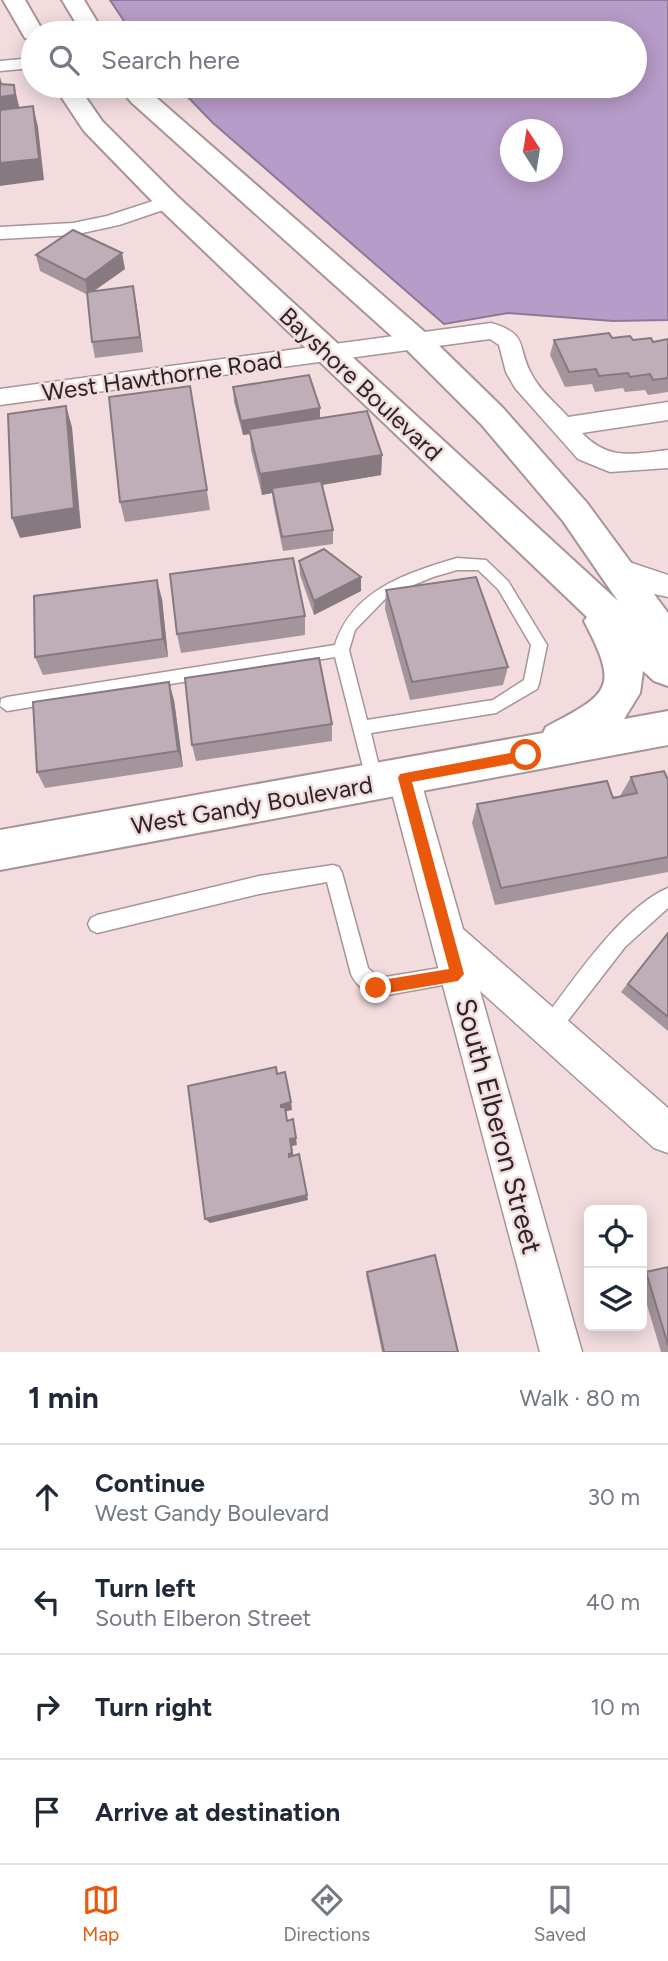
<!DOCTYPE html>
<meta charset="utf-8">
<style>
:root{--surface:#fff;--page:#f2f2f3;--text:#1f2937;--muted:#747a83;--line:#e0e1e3;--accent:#ea580c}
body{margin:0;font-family:Figtree,sans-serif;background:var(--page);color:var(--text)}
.controls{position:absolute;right:21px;bottom:21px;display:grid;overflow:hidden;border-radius:10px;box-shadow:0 4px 18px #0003}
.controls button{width:63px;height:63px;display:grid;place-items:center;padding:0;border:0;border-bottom:2px solid var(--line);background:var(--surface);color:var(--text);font:35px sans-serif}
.compass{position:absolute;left:500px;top:119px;width:63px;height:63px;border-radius:50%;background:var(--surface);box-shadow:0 4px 18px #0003;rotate:348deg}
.stop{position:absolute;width:21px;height:21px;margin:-16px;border:5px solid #ea580c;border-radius:50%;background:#fff}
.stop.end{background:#ea580c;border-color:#fff;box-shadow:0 2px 7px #0008}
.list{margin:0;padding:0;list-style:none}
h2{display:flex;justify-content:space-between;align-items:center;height:91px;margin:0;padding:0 28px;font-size:30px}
h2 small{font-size:23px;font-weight:400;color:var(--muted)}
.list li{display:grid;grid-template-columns:46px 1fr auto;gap:21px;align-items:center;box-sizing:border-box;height:105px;padding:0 28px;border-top:2px solid var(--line)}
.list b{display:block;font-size:26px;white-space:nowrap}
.list p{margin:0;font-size:23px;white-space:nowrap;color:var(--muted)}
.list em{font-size:23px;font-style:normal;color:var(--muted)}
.icon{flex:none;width:38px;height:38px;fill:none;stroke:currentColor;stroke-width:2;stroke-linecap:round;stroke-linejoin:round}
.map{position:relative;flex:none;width:668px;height:1352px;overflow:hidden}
.search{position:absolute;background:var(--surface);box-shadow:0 4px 18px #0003;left:21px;right:21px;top:21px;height:77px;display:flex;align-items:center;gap:18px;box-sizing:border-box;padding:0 24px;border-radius:38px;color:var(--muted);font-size:26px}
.sheet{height:511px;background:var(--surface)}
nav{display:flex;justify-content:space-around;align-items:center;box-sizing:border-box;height:98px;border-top:2px solid var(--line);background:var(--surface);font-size:19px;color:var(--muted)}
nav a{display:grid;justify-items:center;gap:4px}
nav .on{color:var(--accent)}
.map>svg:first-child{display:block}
.water{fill:#b79bc8;stroke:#8e7897;stroke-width:2;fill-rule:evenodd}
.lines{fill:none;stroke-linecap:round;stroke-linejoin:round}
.service-casing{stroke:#a89496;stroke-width:3}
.minor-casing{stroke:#a89496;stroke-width:3}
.secondary-casing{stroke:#a89496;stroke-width:4}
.path{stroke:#8b7d7e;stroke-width:2.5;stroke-dasharray:4.5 2.5;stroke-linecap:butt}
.service{fill:#fff;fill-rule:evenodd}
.minor{fill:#fff;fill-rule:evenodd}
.secondary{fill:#fff;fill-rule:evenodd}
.wall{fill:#a4959d}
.shaded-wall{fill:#867980}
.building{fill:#bfadb7;stroke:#867980;stroke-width:2}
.route{fill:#ea580c}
.labels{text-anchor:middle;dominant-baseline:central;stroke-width:5;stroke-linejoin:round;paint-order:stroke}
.street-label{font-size:24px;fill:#2d2525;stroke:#f2dcde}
.near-street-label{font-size:28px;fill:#2d2525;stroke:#f2dcde}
</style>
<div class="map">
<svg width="668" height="1352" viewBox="0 0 668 1352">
<rect width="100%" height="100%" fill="#f2dcde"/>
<path class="water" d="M110 0H668V320L613 321 508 313 444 324 213 123 177 86H635V33H132ZM510 130H552V172H510Z"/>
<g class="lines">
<g class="service-casing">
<g id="service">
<path d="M457 558 486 560 508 581 547 645 539 684 537 689 496 713 371 733 383 783 381 788 375 791 369 788 367 783 335 657 7 711 0 706 1 699 7 697 335 645C352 590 407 573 457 558ZM457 570H478L498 589 531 645 524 680 493 700 367 720 349 650 355 630 389 595 433 577Z"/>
<path d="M333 865 339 867 342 873 368 968 379 978 458 965 465 967 467 974 465 981 376 997C366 993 355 984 351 974L327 882 259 894 97 933 91 930 88 924 91 918 97 915 259 876Z"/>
<path d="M668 888V908L625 947 556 1036 549 1039 542 1036 539 1029 542 1022C571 983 622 907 668 888Z"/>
</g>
</g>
<g class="minor-casing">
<g id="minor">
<polygon points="33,58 33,68 0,71 0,61"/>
<polygon points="168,196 175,198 178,202 175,206 119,225 73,235 0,239 0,227 73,223 107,216"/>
<path d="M491 323C530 334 516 347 532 375 540 391 557 404 568 417L668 402V420L582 433C609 461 632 454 668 450V468L610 472 578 459 515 388 506 372 499 345 490 339 0 405V389Z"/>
<path d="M617 558 668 575V597C648 592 613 588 603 569L607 561Z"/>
<polygon points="404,764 415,768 420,778 463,929 668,1108 668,1153 654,1148 480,991 582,1352 540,1352 388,778 393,768"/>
</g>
</g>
<g class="secondary-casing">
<g id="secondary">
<polygon points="3,0 25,0 44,33 33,33 33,40 25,38"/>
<polygon points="62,0 84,0 104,33 82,33"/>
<path d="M54 86H78L102 121 177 196 618 601 563 521 481 424 405 348 131 102 119 86H143L427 334 503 408 587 503 668 613V686L654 681 643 671 640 693 624 719 668 711V745L0 870V830L543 733 546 727C611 693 619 688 584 621L587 617 159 208 84 131Z"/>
</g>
</g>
<polyline class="path" points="118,24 124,33"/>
<use href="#service" class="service"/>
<use href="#minor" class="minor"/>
<use href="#secondary" class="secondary"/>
</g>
<g class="wall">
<polygon points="36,255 125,269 94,291 136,302 143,352 95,358 92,342 88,295 40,271"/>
<polygon points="612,338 653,342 668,339 668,392 648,395 645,390 625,392 623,388 595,392 592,384 565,387 550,355 554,340"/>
<polygon points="190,386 210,510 125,522 120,502"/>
<polygon points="233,387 320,418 382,455 381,475 322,485 333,530 333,544 283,551 273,502 272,493 262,495 251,450 250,434 243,435 234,402"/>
<polygon points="299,561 361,577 361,591 314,615 300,575"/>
<polygon points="386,590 508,667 503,685 410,700 385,609"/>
<polygon points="162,599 168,657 43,675 35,657"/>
<polygon points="305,616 305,635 181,653 177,634"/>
<polygon points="174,700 183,767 45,788 37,772"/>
<polygon points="332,724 332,741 196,761 192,745"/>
<polygon points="631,777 668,780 668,872 495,905 472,823 477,804 620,796"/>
<polygon points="668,932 668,1031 621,992"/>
<polygon points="668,1267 668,1352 661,1352 642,1288 642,1272"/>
<polygon points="367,1272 458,1352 382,1352 366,1275"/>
</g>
<g class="shaded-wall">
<polygon points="0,77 3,87 14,85 19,106 20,116 0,119"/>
<polygon points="33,106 38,127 44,180 0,186 0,163"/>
<polygon points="122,253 125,269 88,295 85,280"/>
<polygon points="133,286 136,302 143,352 140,337"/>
<polygon points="66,406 72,427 81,528 20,538 12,518"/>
<polygon points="320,408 320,423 249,429 250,434 243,435 241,421"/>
<polygon points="382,455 381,475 273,493 272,488 272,493 262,495 260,474"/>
<polygon points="361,577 361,591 314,615 314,601"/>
<polygon points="157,580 162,599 168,657 163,639"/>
<polygon points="169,682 174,700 183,767 178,751"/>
<polygon points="291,1102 292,1110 283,1112 281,1105"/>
<polygon points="296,1138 297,1145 292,1146 294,1159 290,1160 289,1154 290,1139"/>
<polygon points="307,1195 308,1200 210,1223 205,1219"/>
</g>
<g class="building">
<polygon points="0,84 14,85 15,95 0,97"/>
<polygon points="33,106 39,159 0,163 0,110"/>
<polygon points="73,230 122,253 85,280 36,255"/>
<polygon points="133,286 140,337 92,342 87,292"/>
<polygon points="609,333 612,338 630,336 633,340 651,338 653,342 668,339 668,378 653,380 650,374 630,377 628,373 599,376 596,369 569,372 554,340"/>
<polygon points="309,375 320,408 241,421 233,387"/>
<polygon points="190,386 207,490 120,502 109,397"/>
<polygon points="66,406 74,508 12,518 8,414"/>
<polygon points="367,411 382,455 260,474 249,429"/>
<polygon points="321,481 333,530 282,537 272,488"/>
<polygon points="324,549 361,577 314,601 299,561"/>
<polygon points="293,558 305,616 177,634 170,574"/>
<polygon points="476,577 508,667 412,682 386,590"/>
<polygon points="157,580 163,639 35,657 34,596"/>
<polygon points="319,658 332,724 192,745 185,678"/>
<polygon points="169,682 178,751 37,772 33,702"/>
<polygon points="664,771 668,780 668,857 501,888 477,804 607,781 613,798 637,793 631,777"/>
<polygon points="668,933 668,1017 628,984"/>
<polygon points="276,1067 277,1074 285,1072 291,1102 281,1105 281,1107 285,1107 287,1121 293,1119 296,1138 290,1139 292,1153 289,1154 289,1157 299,1154 307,1195 205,1219 188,1086"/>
<polygon points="435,1255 458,1352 384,1352 367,1272"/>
<polygon points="668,1267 668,1345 646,1272"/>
</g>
<polygon class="route" points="526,750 532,755 526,761 412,782 464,974 458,981 376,995 372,993 372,983 376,981 449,969 398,778 400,774"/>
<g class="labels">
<g class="street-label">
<text transform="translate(162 376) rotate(-8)">West Hawthorne Road</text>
<text transform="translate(361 384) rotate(43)">Bayshore Boulevard</text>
<text transform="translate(252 805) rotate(-10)">West Gandy Boulevard</text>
</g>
<g class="near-street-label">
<text transform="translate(499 1126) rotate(75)">South Elberon Street</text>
</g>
</g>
</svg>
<div class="controls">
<button><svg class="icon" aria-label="locate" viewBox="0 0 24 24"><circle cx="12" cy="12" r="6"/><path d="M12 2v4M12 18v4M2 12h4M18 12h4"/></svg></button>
<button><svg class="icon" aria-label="layers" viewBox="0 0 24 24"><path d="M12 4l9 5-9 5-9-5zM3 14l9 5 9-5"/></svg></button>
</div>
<svg class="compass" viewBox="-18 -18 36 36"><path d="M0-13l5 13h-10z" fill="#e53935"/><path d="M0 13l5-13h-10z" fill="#747a83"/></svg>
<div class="stop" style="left:526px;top:755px"></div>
<div class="stop end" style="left:376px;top:988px"></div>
<div class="search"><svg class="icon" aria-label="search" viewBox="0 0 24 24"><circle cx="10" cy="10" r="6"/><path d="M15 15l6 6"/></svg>Search here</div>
</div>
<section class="sheet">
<h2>1 min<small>Walk · 80 m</small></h2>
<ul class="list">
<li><svg class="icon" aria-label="ahead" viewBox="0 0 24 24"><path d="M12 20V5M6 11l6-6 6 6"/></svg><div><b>Continue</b><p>West Gandy Boulevard</p></div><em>30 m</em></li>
<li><svg class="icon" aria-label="left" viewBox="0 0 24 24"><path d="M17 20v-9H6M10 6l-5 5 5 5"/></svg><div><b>Turn left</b><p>South Elberon Street</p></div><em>40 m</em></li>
<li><svg class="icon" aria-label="right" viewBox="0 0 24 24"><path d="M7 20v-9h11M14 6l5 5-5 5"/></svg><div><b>Turn right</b></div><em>10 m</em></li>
<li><svg class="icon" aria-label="arrive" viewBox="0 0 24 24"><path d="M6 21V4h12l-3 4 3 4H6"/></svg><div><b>Arrive at destination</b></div></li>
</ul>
</section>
<nav>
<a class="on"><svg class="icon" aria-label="map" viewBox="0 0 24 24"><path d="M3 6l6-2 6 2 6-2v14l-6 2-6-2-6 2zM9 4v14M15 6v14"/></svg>Map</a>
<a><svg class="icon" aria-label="directions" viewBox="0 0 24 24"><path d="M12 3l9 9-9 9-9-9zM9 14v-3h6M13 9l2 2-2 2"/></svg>Directions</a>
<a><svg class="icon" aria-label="saved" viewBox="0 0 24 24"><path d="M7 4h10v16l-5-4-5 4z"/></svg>Saved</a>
</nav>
